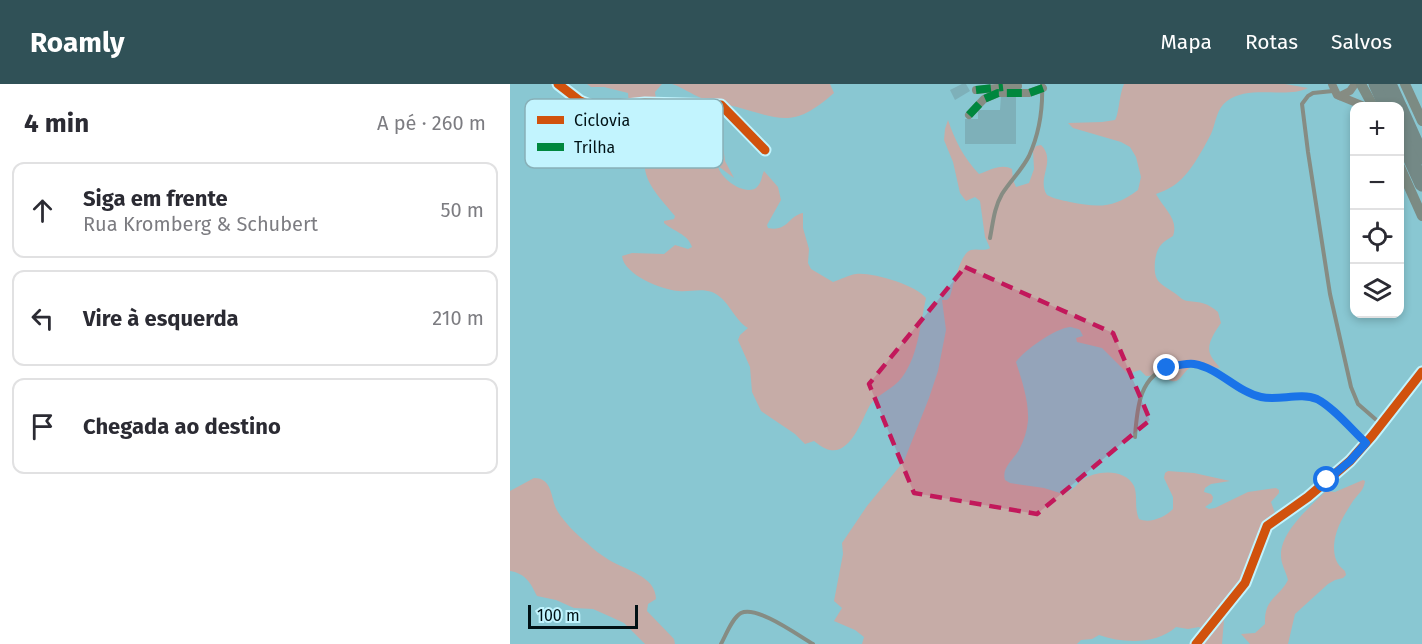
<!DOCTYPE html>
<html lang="pt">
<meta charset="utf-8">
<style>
:root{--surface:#fff;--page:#f2f2f3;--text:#2b2b33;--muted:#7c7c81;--line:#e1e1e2;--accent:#305157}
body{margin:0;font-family:"Fira Sans",sans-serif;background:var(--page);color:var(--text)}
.controls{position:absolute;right:18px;top:18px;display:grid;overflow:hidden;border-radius:12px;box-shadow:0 3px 9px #0003}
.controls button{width:54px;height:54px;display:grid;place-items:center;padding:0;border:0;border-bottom:2px solid var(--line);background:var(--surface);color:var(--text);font:30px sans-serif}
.scale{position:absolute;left:18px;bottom:15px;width:110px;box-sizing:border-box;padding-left:6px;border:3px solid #001115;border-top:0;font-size:16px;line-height:21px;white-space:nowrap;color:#001115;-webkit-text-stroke:4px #c2f4fe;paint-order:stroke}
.stop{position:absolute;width:18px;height:18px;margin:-14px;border:4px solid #1a73e8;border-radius:50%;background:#fff}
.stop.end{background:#1a73e8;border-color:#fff;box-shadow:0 2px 6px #0008}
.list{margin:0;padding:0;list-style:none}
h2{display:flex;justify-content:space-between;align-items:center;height:78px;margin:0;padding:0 24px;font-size:26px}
h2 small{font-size:20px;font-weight:400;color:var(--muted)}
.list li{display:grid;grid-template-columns:39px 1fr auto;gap:18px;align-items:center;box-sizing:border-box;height:96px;margin:0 12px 12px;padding:0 12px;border:2px solid var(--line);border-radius:12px}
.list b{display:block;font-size:22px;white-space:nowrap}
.list p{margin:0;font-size:20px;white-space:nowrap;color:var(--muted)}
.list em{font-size:20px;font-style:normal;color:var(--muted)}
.icon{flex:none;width:33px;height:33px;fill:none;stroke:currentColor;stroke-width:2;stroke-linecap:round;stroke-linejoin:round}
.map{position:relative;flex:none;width:912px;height:560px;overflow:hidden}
header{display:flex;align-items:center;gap:36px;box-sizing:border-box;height:84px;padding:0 30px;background:var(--accent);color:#fff}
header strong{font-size:28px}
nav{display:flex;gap:33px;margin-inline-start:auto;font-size:21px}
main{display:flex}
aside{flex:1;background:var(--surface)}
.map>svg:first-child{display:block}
.green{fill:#c6aca7}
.building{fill:#7eb0b9}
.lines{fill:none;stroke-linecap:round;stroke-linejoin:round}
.lane{stroke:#868c83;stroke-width:4}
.street{stroke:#868c83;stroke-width:8}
.secondary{stroke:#7c8b83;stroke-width:10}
.highway{stroke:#748986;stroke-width:15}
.quiet{stroke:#00873e;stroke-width:8;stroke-dasharray:15 8;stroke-linecap:butt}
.cycleway-casing{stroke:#c2f4fe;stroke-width:13}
.cycleway{stroke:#d1520d;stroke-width:9}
.route{stroke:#1a73e8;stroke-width:8}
.marked{fill:#c2185b;fill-opacity:0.2;stroke:#c2185b;stroke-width:4.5;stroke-dasharray:12 8;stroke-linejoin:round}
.key{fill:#c2f4fe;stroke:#88b0b8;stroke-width:1.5}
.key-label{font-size:16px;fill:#001115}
</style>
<header>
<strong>Roamly</strong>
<nav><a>Mapa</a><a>Rotas</a><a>Salvos</a></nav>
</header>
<main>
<aside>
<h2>4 min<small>A pé · 260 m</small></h2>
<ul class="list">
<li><svg class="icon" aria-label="ahead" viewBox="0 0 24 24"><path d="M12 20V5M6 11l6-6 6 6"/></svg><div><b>Siga em frente</b><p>Rua Kromberg &amp; Schubert</p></div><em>50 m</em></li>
<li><svg class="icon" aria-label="left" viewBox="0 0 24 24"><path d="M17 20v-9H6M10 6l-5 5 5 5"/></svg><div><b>Vire à esquerda</b></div><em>210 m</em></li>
<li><svg class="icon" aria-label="arrive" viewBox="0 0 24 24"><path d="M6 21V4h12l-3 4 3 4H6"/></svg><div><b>Chegada ao destino</b></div></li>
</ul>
</aside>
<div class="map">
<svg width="912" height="560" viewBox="0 0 912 560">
<rect width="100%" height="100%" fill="#89c7d2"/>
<g class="green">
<path d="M77 0H152L145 8 148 31 173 30 204 46 212 55 215 77 224 94 208 82C210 94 234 112 246 104 252 99 251 93 254 87L268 103 271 116 257 141 258 144C278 148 278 132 293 129V144L299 165 298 179 301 185 323 198C330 196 338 191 346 190 362 188 406 201 416 214 410 241 408 276 389 297 380 306 367 311 360 321 352 335 341 370 320 366 314 365 308 360 304 357L295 360 285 350 251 327 242 308 240 283 228 256 230 251 238 244C223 235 219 215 202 208 191 204 180 208 169 207 152 206 114 191 112 172L122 169 154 170 165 161 178 165 182 163C177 149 164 148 154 139V137L164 135 165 132C148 111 127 93 137 64L130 53 118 57 108 48 119 21 118 9 94 3H81Z"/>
<path d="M162 0H320L324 9C284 44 273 36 227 23 215 20 203 19 191 14 181 10 172 3 162 0Z"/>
<path d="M614 0H775L798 4C777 15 739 0 717 17 706 25 706 39 701 50 692 67 679 92 663 102 658 105 652 108 646 110 654 125 669 135 663 152 651 159 647 163 645 177 643 200 651 199 666 210 670 213 673 217 678 217 690 218 698 219 708 228L711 239C705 248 695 261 701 272 703 276 707 280 710 284L683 281C668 291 671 306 651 291L636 292 630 286 618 290 592 264 567 258 566 254 573 252 570 246C569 245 561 243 560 243 546 244 513 267 506 278 512 297 519 317 518 337 517 347 514 356 510 364 505 375 491 383 495 396L500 399 534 404 553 410C557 408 562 406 565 403 566 402 571 396 572 396 586 386 615 384 624 402 628 412 624 424 629 435 640 440 655 433 663 425V413L654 394 655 389 658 387 684 389 720 397 701 400 695 404 694 408 701 410 703 413 702 418 695 423 699 425 705 424 738 408 766 404 769 406V409L761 418 765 429 753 448 729 507 715 524 712 560H689L694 548 692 545 689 543 678 545 666 543C647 560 614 560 589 551L582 555 571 556 567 560H352L354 553 345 546 324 537 332 524 324 517 333 470 332 459 357 422 394 377 419 314 428 287 436 246 432 216H437L440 213C443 203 450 169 461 166 468 164 473 168 480 164L475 153 470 117 465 113 456 117 450 109 443 78 434 56 435 45 438 36C445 57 454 74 469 90 480 86 492 79 502 85L503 96 506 103 519 99 524 85 523 67 526 62 531 61C547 77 526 94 537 111 544 115 552 116 560 118 589 124 604 124 628 106L631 93 626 73 620 63 611 58 563 44 558 39 592 38 605 36C609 30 609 11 614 0Z"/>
<path d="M24 394C44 394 40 416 48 428 55 439 67 451 77 459 83 465 91 471 99 476 115 486 146 492 146 515L138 520 137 527 164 555 165 560H135L114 539 101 533 83 525 64 524 46 516 27 512C20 498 16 490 0 487V407Z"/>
<path d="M853 396 855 397C854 406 849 409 843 417 834 431 825 445 824 462 824 473 826 480 835 487L836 491 833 494 825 496 818 500 785 530 778 560H740L731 550 745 549 755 540C754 514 768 515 778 496 776 488 771 480 771 472 770 448 800 423 816 407L825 408Z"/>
</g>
<g class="building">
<polygon points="452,0 456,0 460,7 445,16 440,6"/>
<polygon points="491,11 506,11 506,60 455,60 455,35 468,35 468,26 490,26"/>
</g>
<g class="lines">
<g class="lane">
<polyline points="823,7 803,9 798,12 792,20 798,68 820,210 841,303 848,320 871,340"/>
<path d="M480 154C483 139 484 124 492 110 500 97 512 86 519 72 529 50 533 24 532 0"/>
<path d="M625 353C627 324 629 290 663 282 673 280 684 279 694 284 713 291 729 305 747 312 761 317 774 313 789 313 817 313 837 340 855 358"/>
<path d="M211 560C216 551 222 534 231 529 247 521 289 552 303 560"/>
</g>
<g class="street">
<polyline points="48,0 70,17 87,24 135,19 211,21 255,66"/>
<polyline points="822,0 827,11 854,22"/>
<polyline points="466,6 508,2"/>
<polyline points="830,12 840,7 845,0"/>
<polyline points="459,31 474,15 488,9 519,9 533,4"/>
<polyline points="686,560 735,499 757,442 798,413 840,377 862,352 912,288"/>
</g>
<g class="secondary">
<polyline points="851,0 863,22"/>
<polyline points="895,0 912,37"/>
<polyline points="890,83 912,132"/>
</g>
<g class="highway">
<polyline points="866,0 876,22"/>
<polyline points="879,0 889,22"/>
<polyline points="890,24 912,73"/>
<polyline points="890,51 912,100"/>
</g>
<g class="quiet">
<polyline points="466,6 493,3"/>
<polyline points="459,31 474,15 488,9 519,9 533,4"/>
</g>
<g class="cycleway-casing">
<g id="cycleway">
<polyline points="48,0 70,17 87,24 135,19 211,21 255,66"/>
<polyline points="686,560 735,499 757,442 798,413 840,377 862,352 912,288"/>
</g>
</g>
<use href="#cycleway" class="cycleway"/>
</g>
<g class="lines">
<path class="route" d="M657 284C665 282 675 279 684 280 709 284 727 308 751 313 769 317 790 308 807 315 823 323 842 346 856 359L840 377 817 396"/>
</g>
<path class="marked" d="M455 183 603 249 640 336 527 430 404 409 359 300Z"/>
<rect x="15" y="15" width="198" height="69" rx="9" class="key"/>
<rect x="27" y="32" width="27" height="8" fill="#d1520d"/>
<rect x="27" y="59" width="27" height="8" fill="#00873e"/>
<g class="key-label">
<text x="64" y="42">Ciclovia</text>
<text x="64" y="69">Trilha</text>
</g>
</svg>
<div class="controls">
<button>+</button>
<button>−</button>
<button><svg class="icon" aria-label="locate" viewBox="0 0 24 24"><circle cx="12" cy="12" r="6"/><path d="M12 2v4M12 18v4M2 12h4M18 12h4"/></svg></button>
<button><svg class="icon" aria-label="layers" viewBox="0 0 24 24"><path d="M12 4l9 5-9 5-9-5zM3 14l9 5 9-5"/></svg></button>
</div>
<div class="scale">100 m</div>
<div class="stop" style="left:817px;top:396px"></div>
<div class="stop end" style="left:657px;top:284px"></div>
</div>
</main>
